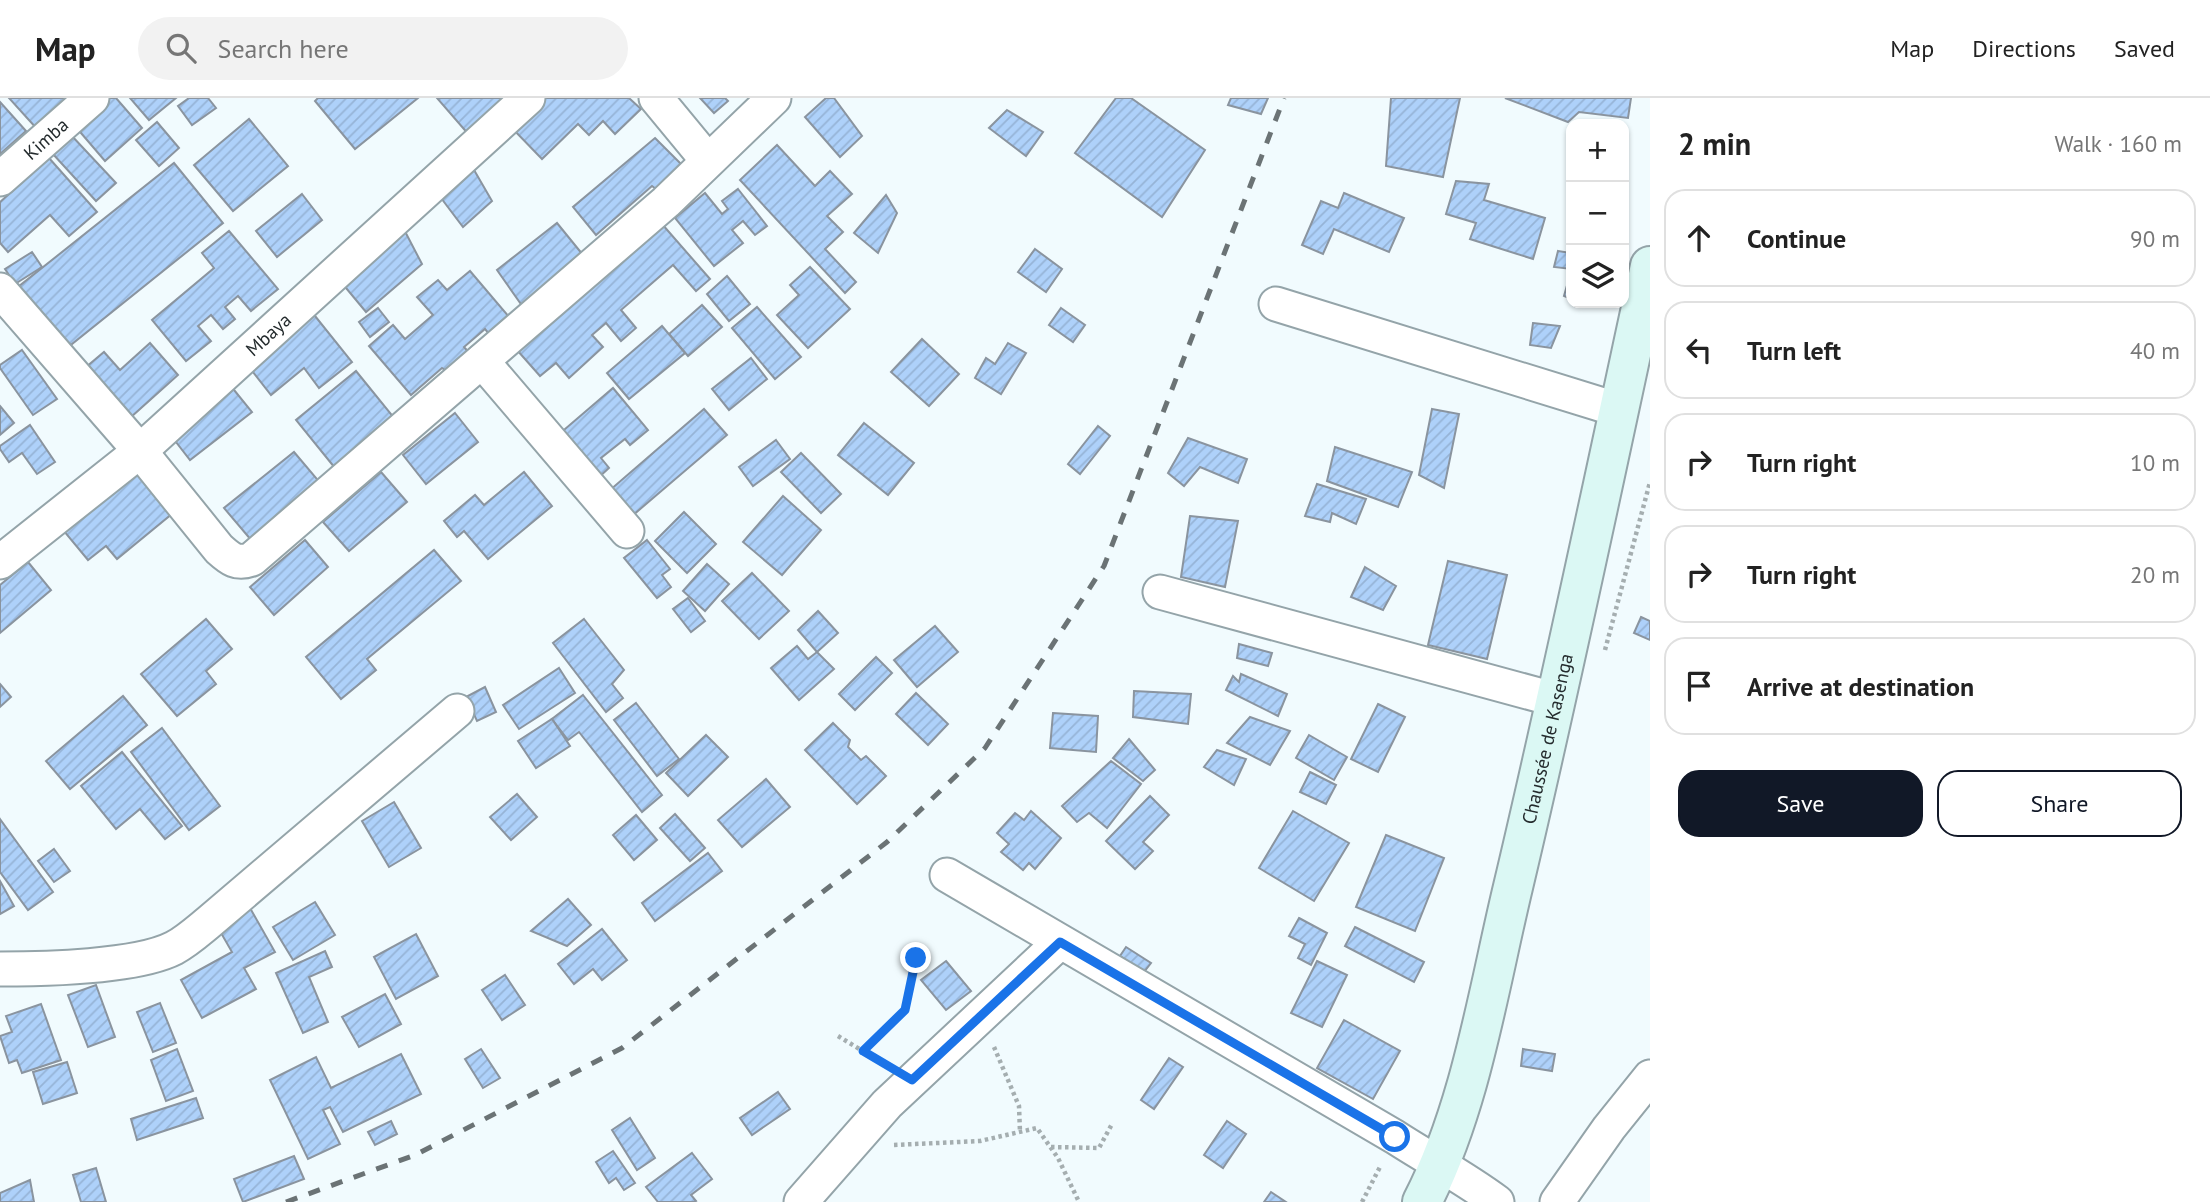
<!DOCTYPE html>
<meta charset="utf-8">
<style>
:root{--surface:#fff;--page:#f2f2f2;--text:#222;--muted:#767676;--line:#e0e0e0;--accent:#111827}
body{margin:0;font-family:"PT Sans",sans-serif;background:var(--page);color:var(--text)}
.controls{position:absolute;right:21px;top:21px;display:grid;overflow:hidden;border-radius:14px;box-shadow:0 2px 5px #0004}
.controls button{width:63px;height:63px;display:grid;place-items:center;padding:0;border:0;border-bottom:2px solid var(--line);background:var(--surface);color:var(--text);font:35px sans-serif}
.stop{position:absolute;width:21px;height:21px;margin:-16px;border:5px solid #1a73e8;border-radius:50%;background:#fff}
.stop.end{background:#1a73e8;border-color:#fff;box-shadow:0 2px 7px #0008}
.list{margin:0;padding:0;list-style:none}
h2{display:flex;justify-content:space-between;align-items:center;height:91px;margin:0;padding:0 28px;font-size:30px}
h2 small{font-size:23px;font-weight:400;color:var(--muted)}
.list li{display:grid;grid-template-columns:46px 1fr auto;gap:21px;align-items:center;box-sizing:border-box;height:98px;margin:0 14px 14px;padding:0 14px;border:2px solid var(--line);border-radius:21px}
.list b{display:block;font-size:26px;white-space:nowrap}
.list em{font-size:23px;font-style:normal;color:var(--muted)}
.actions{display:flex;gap:14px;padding:21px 28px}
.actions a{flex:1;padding:16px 0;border:2px solid var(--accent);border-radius:21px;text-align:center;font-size:24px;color:var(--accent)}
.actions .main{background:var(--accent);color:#fff}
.icon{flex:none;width:38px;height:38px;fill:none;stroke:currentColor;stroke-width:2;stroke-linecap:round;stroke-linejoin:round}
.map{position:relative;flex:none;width:1650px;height:1104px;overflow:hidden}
header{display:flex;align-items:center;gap:42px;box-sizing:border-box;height:98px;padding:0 35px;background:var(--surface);border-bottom:2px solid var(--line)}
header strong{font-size:33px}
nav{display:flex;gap:38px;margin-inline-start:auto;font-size:24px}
.search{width:490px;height:63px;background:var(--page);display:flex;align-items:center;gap:18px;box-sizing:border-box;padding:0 24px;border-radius:38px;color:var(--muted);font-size:26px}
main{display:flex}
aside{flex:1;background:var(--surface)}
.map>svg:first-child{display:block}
.building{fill:url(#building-hatch);stroke:#8a949f;stroke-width:2}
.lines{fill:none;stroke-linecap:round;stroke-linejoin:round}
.street-casing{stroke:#94a4a9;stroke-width:37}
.secondary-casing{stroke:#94a4a9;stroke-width:42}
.path{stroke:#a5aeb0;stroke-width:4.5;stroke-dasharray:3.5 3.5;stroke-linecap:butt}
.street{stroke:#fff;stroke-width:33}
.secondary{stroke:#dbf8f4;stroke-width:38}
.rail{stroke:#6b7375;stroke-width:5;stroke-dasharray:12 12;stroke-linecap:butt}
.route{stroke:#1a73e8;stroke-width:9}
.labels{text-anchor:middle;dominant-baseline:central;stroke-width:6;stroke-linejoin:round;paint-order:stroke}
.street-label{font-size:19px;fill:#242b2d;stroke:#fff}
</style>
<header>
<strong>Map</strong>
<div class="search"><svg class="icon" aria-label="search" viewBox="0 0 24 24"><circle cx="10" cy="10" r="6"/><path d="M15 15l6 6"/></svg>Search here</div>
<nav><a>Map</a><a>Directions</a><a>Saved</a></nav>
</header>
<main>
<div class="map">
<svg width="1650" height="1104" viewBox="0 0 1650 1104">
<defs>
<pattern id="building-hatch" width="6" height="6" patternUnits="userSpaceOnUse" patternTransform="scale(1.75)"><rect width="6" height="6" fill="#aed1fa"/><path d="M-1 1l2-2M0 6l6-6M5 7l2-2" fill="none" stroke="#96b4d7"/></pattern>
</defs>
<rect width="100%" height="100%" fill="#f1fbfe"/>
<g class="building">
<polygon points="9,0 74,0 38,32"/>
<polygon points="107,0 116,0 142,30 105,63 75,28"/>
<polygon points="130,0 176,0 149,22"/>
<polygon points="189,0 208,0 216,10 192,27 178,8"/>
<polygon points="318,0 418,0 355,51 315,3"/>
<polygon points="437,0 514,0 470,38"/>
<polygon points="539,0 629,0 641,11 615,36 603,23 589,37 578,26 542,61 510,28"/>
<polygon points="700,0 725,0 728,3 714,15"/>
<polygon points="826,0 834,0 862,38 840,59 805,19"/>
<polygon points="1116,0 1131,0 1205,52 1162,119 1075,55"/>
<polygon points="1231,0 1268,0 1261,16 1228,7"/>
<polygon points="1391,0 1460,0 1443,79 1386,68"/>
<polygon points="1505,0 1631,0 1628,20 1579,14 1568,24"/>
<polygon points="0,4 26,33 0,56"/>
<polygon points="1007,12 1043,34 1026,58 989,30"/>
<polygon points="249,21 288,68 233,113 194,67"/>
<polygon points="157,24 179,50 159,68 136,42"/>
<polygon points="71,37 116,85 96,103 52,55"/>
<polygon points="655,40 686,71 660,94 652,88 596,137 573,109"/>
<polygon points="777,47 815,88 830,73 852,96 827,118 843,134 825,151 856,184 845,195 740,82"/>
<polygon points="49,60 97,114 69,138 50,117 8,154 0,145 0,104"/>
<polygon points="174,65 223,125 67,250 18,189"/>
<polygon points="470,65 492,103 463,129 435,92"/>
<polygon points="1456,83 1489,86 1484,102 1545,120 1533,161 1470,141 1476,125 1446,116"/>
<polygon points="738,91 767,128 755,137 743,123 732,132 743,145 714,168 675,120 705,95 722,116 728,111 722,103"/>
<polygon points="1344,95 1404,120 1389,154 1334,131 1323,156 1302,147 1321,103 1338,110"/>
<polygon points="302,96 322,122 277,159 256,133"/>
<polygon points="886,97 897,115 878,155 854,135"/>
<polygon points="398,120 422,166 366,214 341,184"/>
<polygon points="557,125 583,157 523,209 497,172"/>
<polygon points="662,126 710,181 696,193 673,167 621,212 636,230 621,243 606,225 592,237 603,249 569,280 556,265 540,278 517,252"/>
<polygon points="229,133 278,191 251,213 238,198 225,209 235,221 223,231 211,217 198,228 211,243 186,263 152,222 214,170 202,155"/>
<polygon points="1035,151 1062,171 1046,194 1018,174"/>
<polygon points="1558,153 1571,155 1571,171 1554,169"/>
<polygon points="32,154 42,169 15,186 5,171"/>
<polygon points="810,169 850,211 808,250 777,217 799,197 790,187"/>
<polygon points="470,173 510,220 490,237 485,231 464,249 471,257 449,275 442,270 411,297 369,248 393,227 405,241 433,217 417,199 438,182 447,192"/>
<polygon points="1570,177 1571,178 1571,201 1564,198"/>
<polygon points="727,178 750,206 729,223 707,196"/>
<polygon points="702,207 722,229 688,258 669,236"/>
<polygon points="307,208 352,264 319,290 304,270 271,297 249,269"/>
<polygon points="757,209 801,259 775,281 732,230"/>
<polygon points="378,210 389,224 370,239 359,224"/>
<polygon points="1061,210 1085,227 1073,244 1049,227"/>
<polygon points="1533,225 1560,228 1551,250 1530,247"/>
<polygon points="662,228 685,255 629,301 607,275"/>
<polygon points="922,241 959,276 929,308 891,274"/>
<polygon points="150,245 178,277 131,319 86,269 104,254 120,272"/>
<polygon points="1008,245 1026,255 1001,296 975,280 986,260 995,266"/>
<polygon points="22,252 57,301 33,317 0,270 0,267"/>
<polygon points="751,260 767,281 729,312 712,291"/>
<polygon points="356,273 395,321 335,370 296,322"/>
<polygon points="230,287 252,314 190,362 169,335"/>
<polygon points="613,290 648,332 630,347 625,341 601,360 609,370 597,381 558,337"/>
<polygon points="0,308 14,325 0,337"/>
<polygon points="704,311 727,337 632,418 610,392"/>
<polygon points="1432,311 1459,316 1444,390 1419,377"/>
<polygon points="455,315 478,344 426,386 403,357"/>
<polygon points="864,325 914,365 888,397 838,357"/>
<polygon points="30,327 55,364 37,376 22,355 9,364 0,351 0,348"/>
<polygon points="1098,328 1110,338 1080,376 1068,366"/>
<polygon points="1188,340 1247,361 1238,385 1200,369 1184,388 1168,375"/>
<polygon points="776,342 790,361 753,388 739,369"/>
<polygon points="1335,349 1412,374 1398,409 1327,383"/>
<polygon points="294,354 322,387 252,443 224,410"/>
<polygon points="801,355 841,396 821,415 781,374"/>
<polygon points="137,371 173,415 117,461 106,448 88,462 63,432"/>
<polygon points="381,374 407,404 349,453 323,424"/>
<polygon points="524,374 552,408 488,461 464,433 457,439 444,423 475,397 484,407"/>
<polygon points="1317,386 1366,401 1356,426 1332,415 1330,424 1305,418"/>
<polygon points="783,398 821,432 782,477 743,444"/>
<polygon points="684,414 716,446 687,475 655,443"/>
<polygon points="1190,418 1238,423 1225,489 1181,479"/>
<polygon points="305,442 328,469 274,517 250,489"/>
<polygon points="647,442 670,471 662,477 671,489 657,500 624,460"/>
<polygon points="434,452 461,483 367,561 376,572 341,601 306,559"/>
<polygon points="1448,463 1507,477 1487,561 1428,547"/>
<polygon points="28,464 51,492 0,535 0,487"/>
<polygon points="707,466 729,486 705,513 683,493"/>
<polygon points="1365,469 1396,488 1383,512 1351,499"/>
<polygon points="752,475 789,513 759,541 722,503"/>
<polygon points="688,500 705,523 691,534 673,511"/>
<polygon points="818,513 838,535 817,554 798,532"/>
<polygon points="1641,519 1650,523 1650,542 1634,535"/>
<polygon points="206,521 232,551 206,573 216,586 177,618 141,576"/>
<polygon points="584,521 624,572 612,586 623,600 606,614 553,545"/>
<polygon points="935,528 958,554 917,589 894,562"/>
<polygon points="1239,546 1272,555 1268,568 1237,560"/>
<polygon points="797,548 808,561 817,554 834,571 799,602 771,570"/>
<polygon points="876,559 892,575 855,612 839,596"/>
<polygon points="559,570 575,595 519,631 503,607"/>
<polygon points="1241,576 1287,596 1278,618 1226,592 1233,578 1239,584"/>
<polygon points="0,586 11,599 0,609"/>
<polygon points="485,589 496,614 477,623 466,599"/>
<polygon points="1134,593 1191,596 1188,626 1133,619"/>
<polygon points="916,595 948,626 928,647 896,616"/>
<polygon points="583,597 662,697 642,714 579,634 568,642 552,621"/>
<polygon points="123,598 147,627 70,691 46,663"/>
<polygon points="636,605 679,661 657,678 614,622"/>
<polygon points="1378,606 1405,619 1378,674 1351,661"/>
<polygon points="1053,615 1098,618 1096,654 1050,650"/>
<polygon points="1250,619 1290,633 1270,667 1227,645"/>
<polygon points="552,621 570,648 536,670 518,643"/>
<polygon points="833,625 850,642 848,649 861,662 866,658 886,678 857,706 805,652"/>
<polygon points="162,630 220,708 189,732 131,654"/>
<polygon points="706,637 728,659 688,698 666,675"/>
<polygon points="1309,637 1347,659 1334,682 1296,660"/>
<polygon points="1129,641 1155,672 1143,683 1113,660"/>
<polygon points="1217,652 1246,661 1234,687 1204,669"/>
<polygon points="122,654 182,728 165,741 140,711 116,731 81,688"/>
<polygon points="1111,663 1141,686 1107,730 1089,715 1077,724 1062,708"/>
<polygon points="1310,674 1336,687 1326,706 1300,694"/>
<polygon points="766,681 790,709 742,749 718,722"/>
<polygon points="517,696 537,719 511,742 490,719"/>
<polygon points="1150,698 1169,717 1143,744 1153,753 1135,771 1106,743"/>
<polygon points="394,704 421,750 389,769 362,723"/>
<polygon points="1031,713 1061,740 1035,771 1029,765 1023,772 1001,754 1009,746 997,735 1015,715 1024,722"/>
<polygon points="1293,713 1349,745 1314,803 1259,770"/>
<polygon points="675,716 705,750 690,763 660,730"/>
<polygon points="636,717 657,742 634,762 613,737"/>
<polygon points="0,721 53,794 28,812 0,774"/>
<polygon points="1386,737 1444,760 1415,833 1356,809"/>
<polygon points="54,751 70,773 54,784 38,763"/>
<polygon points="708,755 722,773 655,823 642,805"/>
<polygon points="0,783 14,808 0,816"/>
<polygon points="568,801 591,827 567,848 531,833"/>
<polygon points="315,804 335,837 293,862 273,829"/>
<polygon points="250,810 275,854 244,870 256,891 202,920 181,882 232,854 217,828"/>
<polygon points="1299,820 1327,835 1311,867 1298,860 1305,846 1289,838"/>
<polygon points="1355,829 1424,864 1414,884 1345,848"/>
<polygon points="602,831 627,862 602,882 593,871 574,886 558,866"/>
<polygon points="416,836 438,878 396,901 374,859"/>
<polygon points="1126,849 1151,865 1144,874 1120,858"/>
<polygon points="325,853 332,869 309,879 328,924 303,935 276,875"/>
<polygon points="946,863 971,893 946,912 921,882"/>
<polygon points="1317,863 1347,877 1322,929 1291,915"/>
<polygon points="505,877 525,907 502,922 482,892"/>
<polygon points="96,887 115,939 88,949 68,897"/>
<polygon points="385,896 401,926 359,949 342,919"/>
<polygon points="160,905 176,945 153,954 137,914"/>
<polygon points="41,906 61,962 22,975 17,962 9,965 0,938 12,934 6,918"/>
<polygon points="1344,922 1400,953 1373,1001 1317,970"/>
<polygon points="177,951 193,993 166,1003 151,962"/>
<polygon points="481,951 500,980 483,990 465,961"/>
<polygon points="1523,951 1555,956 1552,973 1521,968"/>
<polygon points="401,956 421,996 343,1034 330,1009 323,1012 340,1046 308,1061 270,982 316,959 331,990"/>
<polygon points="1169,960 1183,969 1154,1011 1141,1002"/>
<polygon points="67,964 77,995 43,1006 33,974"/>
<polygon points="778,994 790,1011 752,1037 740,1020"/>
<polygon points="196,1000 203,1020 137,1042 131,1021"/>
<polygon points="630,1020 655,1060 637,1072 612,1032"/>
<polygon points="391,1023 397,1036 375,1047 368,1034"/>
<polygon points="1227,1023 1246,1036 1223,1070 1204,1057"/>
<polygon points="613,1053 635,1085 624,1092 616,1080 609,1085 596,1064"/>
<polygon points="692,1055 712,1081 691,1097 696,1103 694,1104 658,1104 646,1089"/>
<polygon points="294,1058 304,1081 243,1104 234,1081"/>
<polygon points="96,1070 106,1104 81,1104 73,1077"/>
<polygon points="30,1082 34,1104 0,1104 0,1095"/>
<polygon points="1271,1094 1286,1104 1264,1104"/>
</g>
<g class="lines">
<g class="street-casing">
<g id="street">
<polyline points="656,0 708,63"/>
<path id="s1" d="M0 81 92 0"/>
<path d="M0 192 140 353 219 451C230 461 237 467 252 461L666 104 774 0"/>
<polyline points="1276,206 1619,312"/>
<polyline points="482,263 627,433"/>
<path id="s2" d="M0 464 140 353 528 0"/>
<polyline points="1160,494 1557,602"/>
<path d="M947 777 1395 1039C1429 1061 1465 1080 1497 1104"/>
<path d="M0 871C43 871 137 869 174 850 187 843 198 833 209 824L457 613"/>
<polyline points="801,1104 887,1006 1060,844"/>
<polyline points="1557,1104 1609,1030 1650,979"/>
</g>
</g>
<g class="secondary-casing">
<g id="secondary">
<path id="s3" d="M1422 1104C1471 1009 1488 893 1513 789 1562 583 1605 376 1650 168"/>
</g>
</g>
<g class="path">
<polyline points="1605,552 1650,384"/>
<polyline points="838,938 884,966"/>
<polyline points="994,949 1019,1008 1020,1034"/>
<polyline points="863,953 905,912 916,860"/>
<polyline points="894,1047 980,1043 1037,1030 1058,1060 1079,1104"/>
<polyline points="1051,1049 1099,1050 1112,1026"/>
<polyline points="1362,1104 1381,1067"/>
</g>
<use href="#street" class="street"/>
<use href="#secondary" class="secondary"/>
<polyline class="rail" points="286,1104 415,1057 622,950 887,744 985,650 1104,468 1284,0"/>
</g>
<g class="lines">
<polyline class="route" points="916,860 905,912 863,953 912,982 1060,844 1395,1039"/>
</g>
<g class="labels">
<g class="street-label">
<text stroke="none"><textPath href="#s1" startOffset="61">Kimba</textPath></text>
<text stroke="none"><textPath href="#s2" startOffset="352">Mbaya</textPath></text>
<text stroke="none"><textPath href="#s3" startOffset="481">Chaussée de Kasenga</textPath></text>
</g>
</g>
</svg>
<div class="controls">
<button>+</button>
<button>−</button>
<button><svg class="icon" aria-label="layers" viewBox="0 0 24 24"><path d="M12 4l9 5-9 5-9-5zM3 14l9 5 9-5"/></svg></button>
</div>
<div class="stop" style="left:1395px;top:1039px"></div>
<div class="stop end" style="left:916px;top:860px"></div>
</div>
<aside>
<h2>2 min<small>Walk · 160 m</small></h2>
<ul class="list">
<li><svg class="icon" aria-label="ahead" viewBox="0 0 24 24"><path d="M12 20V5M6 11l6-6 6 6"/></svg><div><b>Continue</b></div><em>90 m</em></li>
<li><svg class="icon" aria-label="left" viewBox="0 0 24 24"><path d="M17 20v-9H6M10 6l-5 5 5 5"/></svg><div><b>Turn left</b></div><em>40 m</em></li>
<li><svg class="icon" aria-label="right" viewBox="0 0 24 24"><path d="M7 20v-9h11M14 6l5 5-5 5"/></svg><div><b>Turn right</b></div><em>10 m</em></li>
<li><svg class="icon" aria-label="right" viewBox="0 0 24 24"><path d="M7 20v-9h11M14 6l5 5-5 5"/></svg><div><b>Turn right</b></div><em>20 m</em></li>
<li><svg class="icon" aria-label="arrive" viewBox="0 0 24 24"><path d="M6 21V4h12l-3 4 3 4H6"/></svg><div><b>Arrive at destination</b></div></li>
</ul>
<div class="actions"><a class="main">Save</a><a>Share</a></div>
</aside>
</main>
